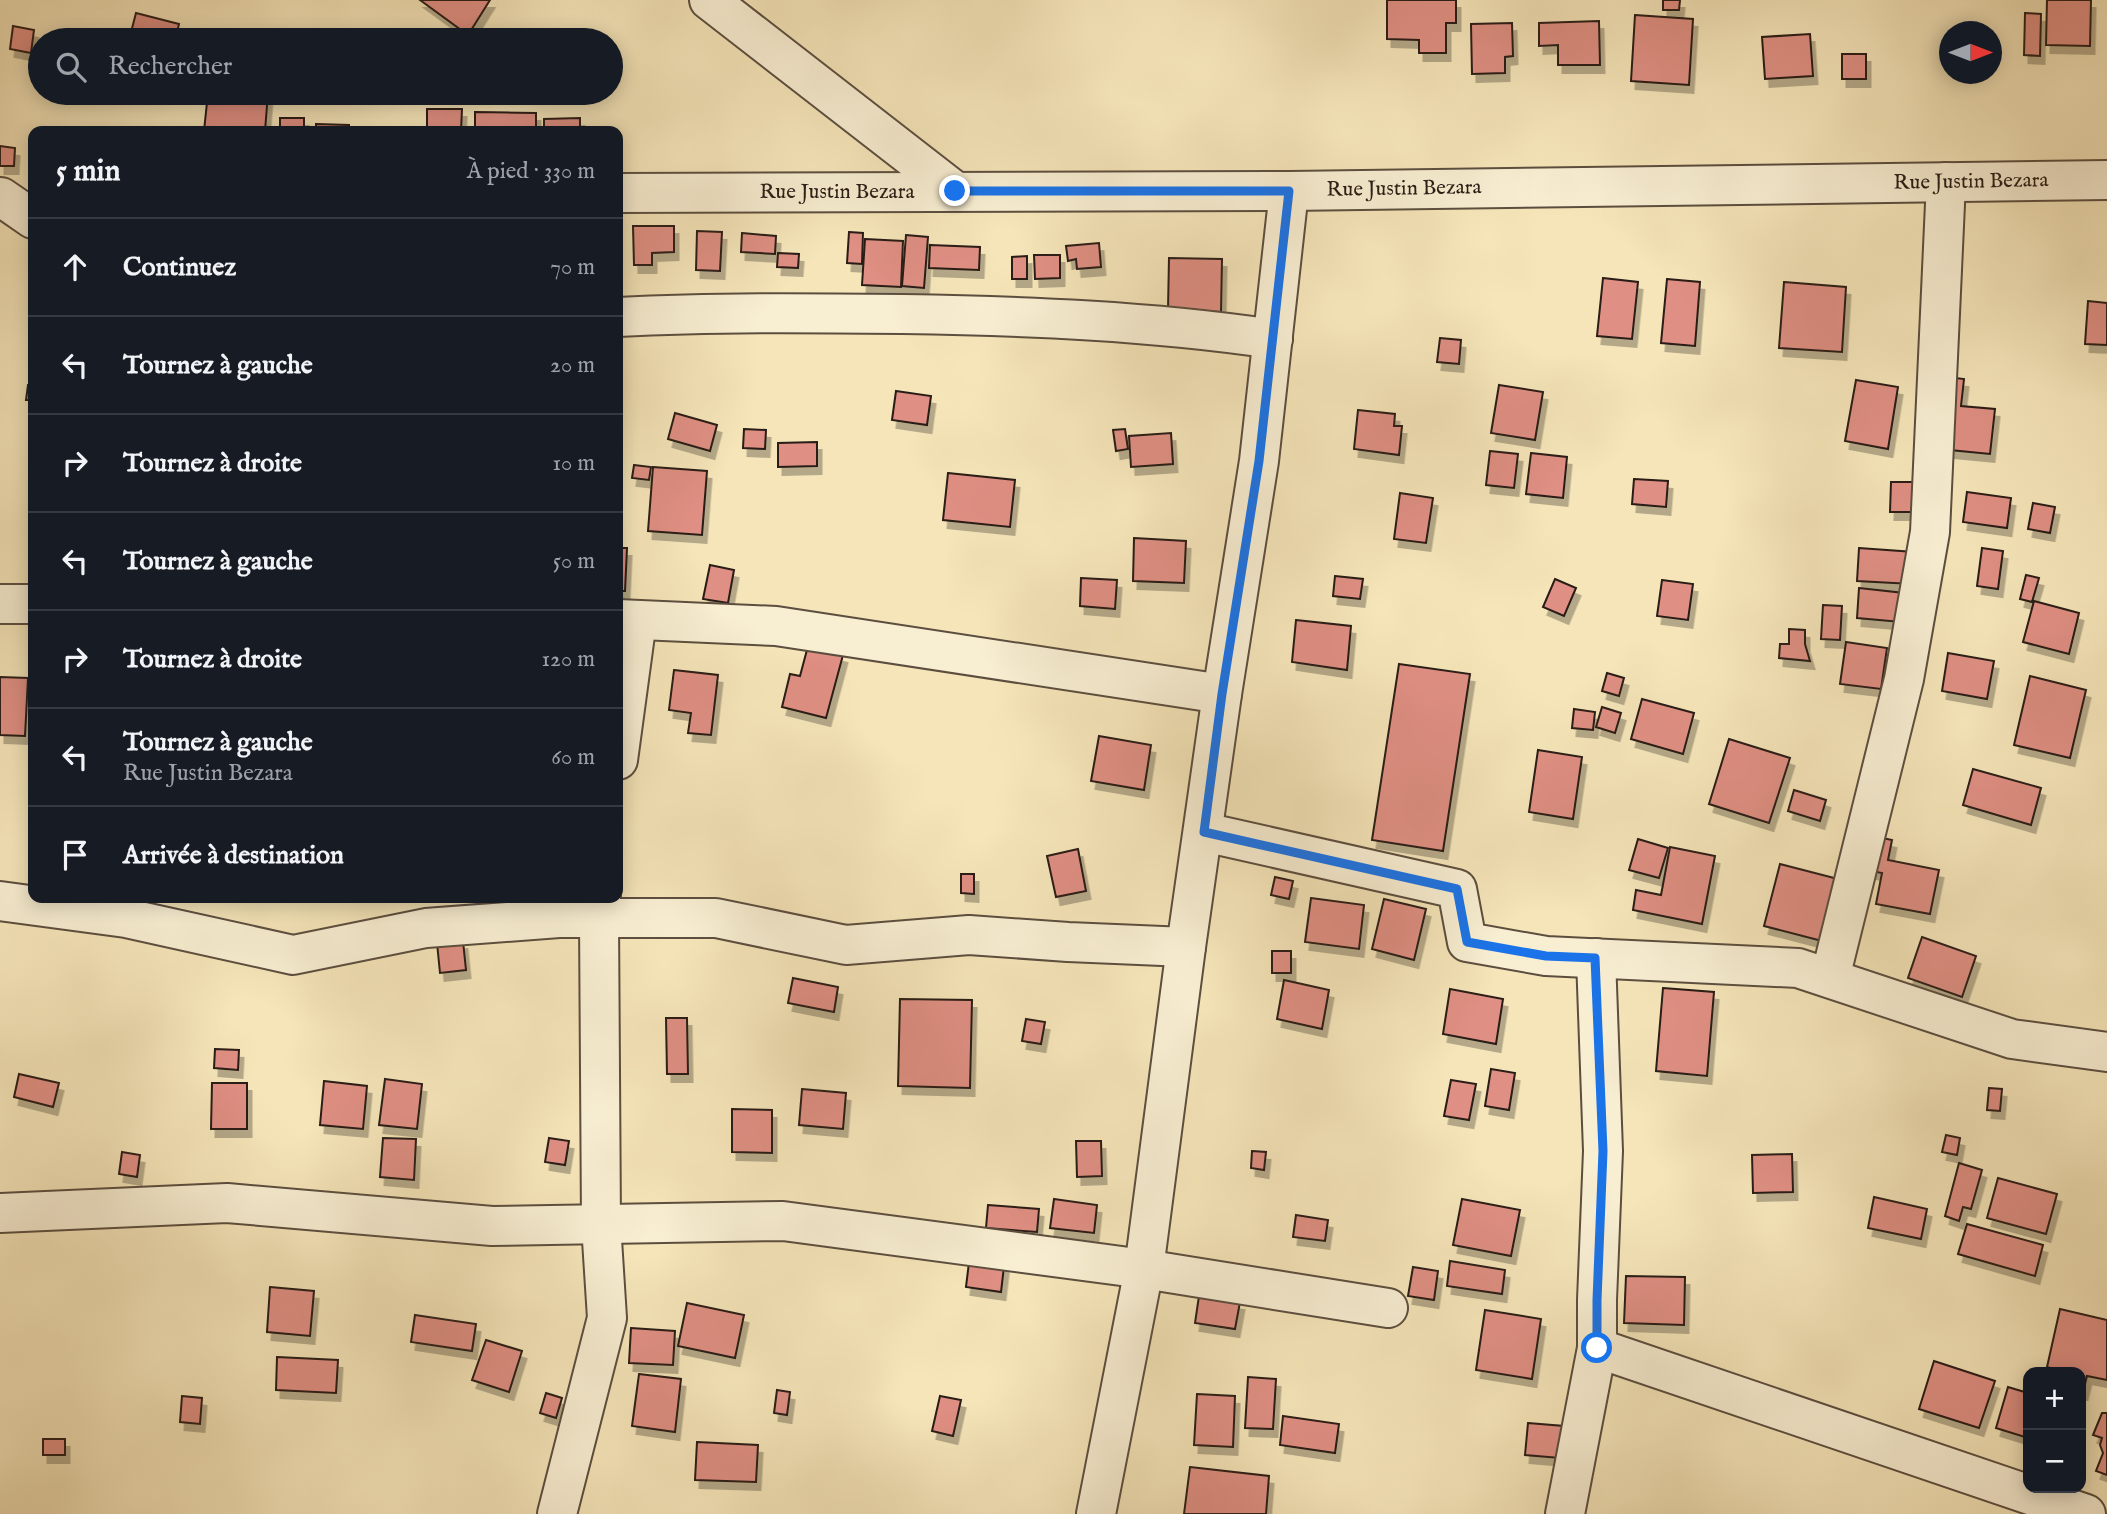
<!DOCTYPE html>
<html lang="fr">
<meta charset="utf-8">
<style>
:root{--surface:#171b24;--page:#20242c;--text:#f1f3f6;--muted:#9ea1a6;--line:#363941}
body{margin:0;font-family:"IM FELL English",serif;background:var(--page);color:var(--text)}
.controls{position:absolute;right:21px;bottom:21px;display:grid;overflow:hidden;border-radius:14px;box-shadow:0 4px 18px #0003}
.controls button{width:63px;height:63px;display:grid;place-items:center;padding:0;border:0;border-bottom:2px solid var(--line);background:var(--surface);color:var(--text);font:35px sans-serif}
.compass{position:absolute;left:1939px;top:21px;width:63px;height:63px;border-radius:50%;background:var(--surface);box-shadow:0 4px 18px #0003;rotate:90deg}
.stop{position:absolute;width:21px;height:21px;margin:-16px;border:5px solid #1a73e8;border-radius:50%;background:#fff}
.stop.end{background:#1a73e8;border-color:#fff;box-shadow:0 2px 7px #0008}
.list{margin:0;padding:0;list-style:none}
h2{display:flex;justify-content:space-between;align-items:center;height:91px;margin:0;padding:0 28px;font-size:30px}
h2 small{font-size:23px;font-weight:400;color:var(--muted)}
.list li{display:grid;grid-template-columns:46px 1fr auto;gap:21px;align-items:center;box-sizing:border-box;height:98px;padding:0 28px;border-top:2px solid var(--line)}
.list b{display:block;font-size:26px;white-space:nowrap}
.list p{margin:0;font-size:23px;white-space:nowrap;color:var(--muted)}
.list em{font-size:23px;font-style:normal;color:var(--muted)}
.icon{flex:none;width:38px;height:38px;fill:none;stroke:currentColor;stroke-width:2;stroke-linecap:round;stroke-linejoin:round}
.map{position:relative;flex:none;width:2107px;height:1514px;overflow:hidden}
.search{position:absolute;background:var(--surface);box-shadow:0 4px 18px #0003;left:28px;top:28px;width:595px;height:77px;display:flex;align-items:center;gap:18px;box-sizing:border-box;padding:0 24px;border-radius:38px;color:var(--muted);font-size:26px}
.panel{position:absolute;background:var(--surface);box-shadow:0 4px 18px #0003;left:28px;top:126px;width:595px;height:777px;border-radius:14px}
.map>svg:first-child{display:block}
.building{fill:#df8f83;stroke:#291c16;stroke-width:2;filter:url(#shadow)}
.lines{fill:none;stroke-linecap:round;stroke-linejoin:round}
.minor-casing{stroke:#5c4e3f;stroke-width:42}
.minor{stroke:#f8eed2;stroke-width:38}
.route{stroke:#1a73e8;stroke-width:9}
.labels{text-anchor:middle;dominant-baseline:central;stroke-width:6;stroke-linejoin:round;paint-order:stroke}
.street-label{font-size:21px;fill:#291c16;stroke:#f8eed2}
</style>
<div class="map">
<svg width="2107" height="1514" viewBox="0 0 2107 1514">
<defs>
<filter id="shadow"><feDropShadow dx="4.5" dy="8" stdDeviation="0" flood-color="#0004"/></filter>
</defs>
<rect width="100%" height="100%" fill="#f5e5b9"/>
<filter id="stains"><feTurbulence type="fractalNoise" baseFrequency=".00286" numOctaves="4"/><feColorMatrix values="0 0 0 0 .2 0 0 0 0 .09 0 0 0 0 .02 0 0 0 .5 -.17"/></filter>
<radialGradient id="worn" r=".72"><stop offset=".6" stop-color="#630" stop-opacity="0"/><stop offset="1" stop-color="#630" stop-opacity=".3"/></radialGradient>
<g class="building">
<polygon points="420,0 490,0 468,35"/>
<polygon points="1387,0 1456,0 1456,23 1446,23 1446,53 1419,53 1419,40 1387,39"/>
<polygon points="1663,0 1680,0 1679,10 1663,10"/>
<polygon points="2047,0 2091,0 2090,46 2046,45"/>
<polygon points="136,13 179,24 175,40 129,40"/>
<polygon points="2025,13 2041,14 2040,56 2024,55"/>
<polygon points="1635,15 1693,19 1689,85 1631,81"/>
<polygon points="1599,21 1600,65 1558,65 1558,45 1539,46 1539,23"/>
<polygon points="1512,23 1513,56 1505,57 1505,73 1472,74 1471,24"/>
<polygon points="13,26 34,30 31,53 10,49"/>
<polygon points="1810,34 1813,76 1765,79 1762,37"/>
<rect x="1842" y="54" width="24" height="25"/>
<polygon points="208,93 268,93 265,131 204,131"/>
<polygon points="427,109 462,109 461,131 427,131"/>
<polygon points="475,112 536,113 536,131 475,131"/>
<rect x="280" y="118" width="24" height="13"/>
<polygon points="580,118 580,131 544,131 544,119"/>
<polygon points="316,124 349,125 349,131 316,131"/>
<polygon points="0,146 15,148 14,166 0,166"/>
<polygon points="633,226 674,226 674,252 652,253 652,265 634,265"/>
<polygon points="697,231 722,232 720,271 696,270"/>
<polygon points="849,232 863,233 862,264 847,263"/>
<polygon points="742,233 776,236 775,254 741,252"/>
<polygon points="906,235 928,237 924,288 902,286"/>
<polygon points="865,239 903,241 901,287 862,285"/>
<polygon points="1099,243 1101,267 1077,269 1076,259 1068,261 1066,246"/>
<polygon points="930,245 980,247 979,270 929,268"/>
<polygon points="778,253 799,254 798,268 777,267"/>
<polygon points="1034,255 1060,255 1060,278 1035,279"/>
<polygon points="1027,256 1027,279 1012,279 1012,257"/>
<polygon points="1169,258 1222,259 1221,312 1168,310"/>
<polygon points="1603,278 1638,282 1632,339 1597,336"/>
<polygon points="1667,279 1700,282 1695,346 1661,343"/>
<polygon points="1784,282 1846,287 1842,352 1779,348"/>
<polygon points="2088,301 2107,303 2107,345 2085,344"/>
<polygon points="1440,338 1461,340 1459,364 1437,362"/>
<polygon points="1948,377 1964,379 1961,406 1995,409 1990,454 1940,449"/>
<polygon points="1856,380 1898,387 1888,449 1845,441"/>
<polygon points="28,385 33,385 33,400 26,400"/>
<polygon points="1499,385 1543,392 1535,440 1491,433"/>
<polygon points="896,391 931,396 927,425 892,420"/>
<polygon points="1358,410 1395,414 1394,426 1402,426 1399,455 1354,449"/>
<polygon points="675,413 717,425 710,451 668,439"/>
<polygon points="744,429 766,430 765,449 743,448"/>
<polygon points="1125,429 1128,449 1116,451 1113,430"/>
<polygon points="1171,433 1173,464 1131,467 1129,436"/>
<polygon points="817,442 817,466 778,467 778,443"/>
<polygon points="1490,451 1518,454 1514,488 1486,485"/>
<polygon points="1531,453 1567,457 1563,498 1526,494"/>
<polygon points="634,465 651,467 649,480 632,478"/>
<polygon points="653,467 707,471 702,535 648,531"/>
<polygon points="948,473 1015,480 1010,527 943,520"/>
<polygon points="1634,479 1668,481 1666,507 1632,504"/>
<polygon points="1891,482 1913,482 1913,512 1890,512"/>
<polygon points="1967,492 2011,498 2007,528 1963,522"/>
<polygon points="1400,493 1433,498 1426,543 1394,539"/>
<polygon points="2033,503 2055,507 2050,533 2028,529"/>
<polygon points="1134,538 1186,541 1184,583 1133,581"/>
<polygon points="618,548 627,548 625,591 618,591"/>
<polygon points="1859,548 1914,552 1912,584 1857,581"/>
<polygon points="1982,548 2003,551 1998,589 1977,586"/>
<polygon points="710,565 734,570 728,603 703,599"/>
<polygon points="2026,575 2039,578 2032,602 2020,599"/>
<polygon points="1335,576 1363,579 1360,599 1333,596"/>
<polygon points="1081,578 1117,580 1115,609 1080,606"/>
<polygon points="1555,579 1576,588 1564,616 1543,607"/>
<polygon points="1662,580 1693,584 1688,620 1657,616"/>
<polygon points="1859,588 1904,593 1901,622 1857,618"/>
<polygon points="2034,601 2079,613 2069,654 2023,642"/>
<polygon points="1823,605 1842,606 1840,640 1821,639"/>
<polygon points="1296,620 1351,626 1347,670 1292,662"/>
<polygon points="1789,629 1805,630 1805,644 1810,661 1779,658 1780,644 1789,644"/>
<polygon points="1846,642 1887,648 1881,689 1840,684"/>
<polygon points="808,646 843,655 826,718 782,707 790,674 800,676"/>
<polygon points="1948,653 1994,661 1987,699 1942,691"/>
<polygon points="1399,664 1470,674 1443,851 1372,840"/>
<polygon points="674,670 718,675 711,735 688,733 691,713 669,710"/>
<polygon points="1607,673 1624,678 1619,696 1602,691"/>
<polygon points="2030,676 2086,690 2070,758 2014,745"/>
<polygon points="0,677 28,678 25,736 0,735"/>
<polygon points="1642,699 1694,713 1683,754 1631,739"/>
<polygon points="1602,707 1621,713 1615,733 1596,727"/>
<polygon points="1574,709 1595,712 1593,730 1572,728"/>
<polygon points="1099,736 1151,745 1144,790 1091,781"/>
<polygon points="1729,739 1790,758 1769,823 1709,804"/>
<polygon points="1538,750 1582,757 1573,819 1529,812"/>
<polygon points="1973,769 2041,788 2031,825 1963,805"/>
<polygon points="1794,790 1826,800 1820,821 1788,811"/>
<polygon points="1873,836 1892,840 1888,860 1939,870 1930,914 1876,904 1882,873 1866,870"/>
<polygon points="1638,839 1668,848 1659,878 1629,870"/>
<polygon points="1670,847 1715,856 1702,924 1633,910 1636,890 1661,895"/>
<polygon points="1078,849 1086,891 1056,897 1047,856"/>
<polygon points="1780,864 1838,879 1822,941 1764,926"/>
<polygon points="961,874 974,874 974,894 961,893"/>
<polygon points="1275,877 1293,881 1289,899 1271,895"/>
<polygon points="1311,898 1364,905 1359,949 1305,942"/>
<polygon points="1384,899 1426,909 1414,960 1372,949"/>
<polygon points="1922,937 1976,956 1962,997 1908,978"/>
<polygon points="463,941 466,970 440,973 437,943"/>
<rect x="1272" y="951" width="19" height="22"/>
<polygon points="793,978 838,987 834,1012 788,1003"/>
<polygon points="1284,980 1329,990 1322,1029 1277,1019"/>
<polygon points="1663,988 1714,992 1707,1076 1656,1071"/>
<polygon points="1450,989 1503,999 1496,1044 1443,1034"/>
<polygon points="900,999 972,1000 970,1088 898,1086"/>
<polygon points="666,1018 687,1018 688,1074 667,1074"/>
<polygon points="1026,1019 1045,1022 1041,1044 1022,1041"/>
<polygon points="215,1049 239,1050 238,1070 214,1068"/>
<polygon points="1491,1069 1515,1073 1509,1110 1485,1106"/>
<polygon points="19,1074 59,1083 53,1107 14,1097"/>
<polygon points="385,1079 422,1084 417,1129 379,1125"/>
<polygon points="1451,1080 1476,1084 1469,1120 1444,1116"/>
<polygon points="324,1081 367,1086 363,1129 320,1125"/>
<polygon points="212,1083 247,1083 247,1129 211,1129"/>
<polygon points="1989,1088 2002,1089 2000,1111 1987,1110"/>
<polygon points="802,1089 846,1093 843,1129 799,1125"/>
<polygon points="732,1109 772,1110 772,1153 732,1152"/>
<polygon points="1946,1135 1960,1138 1957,1155 1942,1152"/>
<polygon points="383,1138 416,1139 414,1180 380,1177"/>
<polygon points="549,1138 569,1141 565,1165 545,1162"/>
<polygon points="1076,1141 1101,1141 1102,1176 1077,1177"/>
<polygon points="1252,1151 1266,1152 1264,1170 1251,1168"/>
<polygon points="122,1152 140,1155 137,1177 119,1174"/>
<polygon points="1792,1154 1793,1192 1753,1193 1752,1155"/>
<polygon points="1959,1163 1982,1170 1971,1209 1963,1207 1959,1221 1945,1216"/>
<polygon points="1998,1178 2057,1194 2046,1234 1987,1218"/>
<polygon points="1874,1197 1927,1209 1921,1239 1868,1228"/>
<polygon points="1054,1199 1097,1205 1094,1233 1050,1228"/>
<polygon points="1462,1199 1520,1210 1511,1256 1453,1245"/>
<polygon points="988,1205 1039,1209 1037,1232 986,1228"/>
<polygon points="1296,1215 1328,1220 1325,1241 1293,1237"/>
<polygon points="1967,1224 2043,1245 2035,1276 1958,1254"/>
<polygon points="970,1254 1005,1258 1001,1292 966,1287"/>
<polygon points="1450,1261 1505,1270 1502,1294 1447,1286"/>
<polygon points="1413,1267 1438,1271 1434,1300 1408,1296"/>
<polygon points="1626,1276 1685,1277 1684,1325 1624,1323"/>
<polygon points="270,1287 314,1291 310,1336 267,1332"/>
<polygon points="1199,1296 1240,1302 1235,1329 1195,1323"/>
<polygon points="687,1303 744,1315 735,1358 678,1346"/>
<polygon points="2060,1309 2107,1320 2107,1380 2087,1376 2083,1392 2081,1392 2081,1372 2063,1372 2047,1367"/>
<polygon points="1485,1310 1541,1319 1532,1379 1476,1370"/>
<polygon points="415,1315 476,1324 472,1351 411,1342"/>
<polygon points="631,1328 675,1331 673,1365 629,1363"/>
<polygon points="486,1340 522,1351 509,1392 472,1380"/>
<polygon points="277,1357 338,1360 336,1393 276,1390"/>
<polygon points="1934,1361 1995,1381 1979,1428 1919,1409"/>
<polygon points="639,1374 681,1379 675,1432 632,1426"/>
<polygon points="1248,1377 1276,1379 1273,1429 1245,1428"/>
<polygon points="2008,1387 2028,1393 2028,1438 1996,1428"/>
<polygon points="777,1390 790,1392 787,1415 774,1413"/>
<polygon points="546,1393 562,1398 556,1418 540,1413"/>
<polygon points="1197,1394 1235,1396 1233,1447 1194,1445"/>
<polygon points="182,1396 202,1398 200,1424 180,1422"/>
<polygon points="940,1396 961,1400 953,1436 932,1431"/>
<polygon points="2102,1413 2107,1413 2107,1475 2096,1471 2103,1453 2100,1445 2102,1438 2093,1435"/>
<polygon points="1283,1416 1339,1424 1335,1453 1280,1445"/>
<polygon points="1528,1423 1564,1426 1560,1458 1525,1455"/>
<rect x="43" y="1439" width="22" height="16"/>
<polygon points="697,1442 758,1445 756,1482 695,1480"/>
<polygon points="1190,1467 1269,1476 1266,1514 1184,1514"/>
</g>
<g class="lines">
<g class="minor-casing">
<g id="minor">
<polyline points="709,0 955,191"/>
<polyline points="618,193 1289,191 2107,180"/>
<polyline points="1,197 33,219"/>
<path d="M618 317C713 312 808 313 903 314 1027 316 1151 321 1273 339"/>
<polyline points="0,604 33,604"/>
<polyline points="618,619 776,626 1222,694"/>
<polyline points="618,760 637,620"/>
<polyline points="1204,832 1457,889 1467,942 1546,956 1798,968 2012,1039 2107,1052"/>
<polyline points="0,901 126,918 293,955 426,928 559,918 716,918 846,945 969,935 1068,942 1186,947"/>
<polyline points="1830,978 1904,679 1930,532 1946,182"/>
<polyline points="0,1213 227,1203 492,1226 783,1221 1144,1269 1388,1308"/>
<polyline points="1597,1348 2086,1514"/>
<polyline points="557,1514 607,1318 601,1224 599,918 601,898"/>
<polyline points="1096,1514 1144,1269 1186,947 1222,694 1259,461 1289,191"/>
<polyline points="1565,1514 1597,1348 1597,1300 1603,1151 1596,958"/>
</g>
</g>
<use href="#minor" class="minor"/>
</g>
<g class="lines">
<polyline class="route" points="955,191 1289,191 1259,461 1222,694 1204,832 1457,889 1467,942 1546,956 1595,958 1603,1151 1597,1300 1597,1348"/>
</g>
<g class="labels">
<g class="street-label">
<text transform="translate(1971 182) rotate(-1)">Rue Justin Bezara</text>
<text transform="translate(1404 189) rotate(-1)">Rue Justin Bezara</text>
<text x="837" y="192">Rue Justin Bezara</text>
</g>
</g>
<rect width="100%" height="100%" filter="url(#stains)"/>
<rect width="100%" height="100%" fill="url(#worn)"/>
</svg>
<div class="controls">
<button>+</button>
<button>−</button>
</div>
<svg class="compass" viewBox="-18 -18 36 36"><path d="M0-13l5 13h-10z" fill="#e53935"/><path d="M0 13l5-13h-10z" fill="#9ea1a6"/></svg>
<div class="stop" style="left:1597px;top:1348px"></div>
<div class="stop end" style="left:955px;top:191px"></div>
<div class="search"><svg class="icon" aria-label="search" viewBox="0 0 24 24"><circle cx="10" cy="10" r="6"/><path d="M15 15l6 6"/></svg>Rechercher</div>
<section class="panel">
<h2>5 min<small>À pied · 330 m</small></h2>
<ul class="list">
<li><svg class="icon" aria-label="ahead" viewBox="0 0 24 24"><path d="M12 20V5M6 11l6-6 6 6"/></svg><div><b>Continuez</b></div><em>70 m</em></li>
<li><svg class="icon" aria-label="left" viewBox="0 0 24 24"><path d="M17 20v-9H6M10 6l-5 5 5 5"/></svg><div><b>Tournez à gauche</b></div><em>20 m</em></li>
<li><svg class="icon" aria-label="right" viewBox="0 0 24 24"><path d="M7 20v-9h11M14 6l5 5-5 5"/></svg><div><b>Tournez à droite</b></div><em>10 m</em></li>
<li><svg class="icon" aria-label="left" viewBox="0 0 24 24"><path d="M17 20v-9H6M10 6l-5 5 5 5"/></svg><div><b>Tournez à gauche</b></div><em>50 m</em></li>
<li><svg class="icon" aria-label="right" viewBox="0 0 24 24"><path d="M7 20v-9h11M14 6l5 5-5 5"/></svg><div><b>Tournez à droite</b></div><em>120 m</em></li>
<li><svg class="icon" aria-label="left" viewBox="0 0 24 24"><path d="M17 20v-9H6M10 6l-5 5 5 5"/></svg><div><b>Tournez à gauche</b><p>Rue Justin Bezara</p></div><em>60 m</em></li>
<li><svg class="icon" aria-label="arrive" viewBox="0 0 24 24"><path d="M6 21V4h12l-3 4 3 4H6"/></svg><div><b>Arrivée à destination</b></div></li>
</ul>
</section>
</div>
